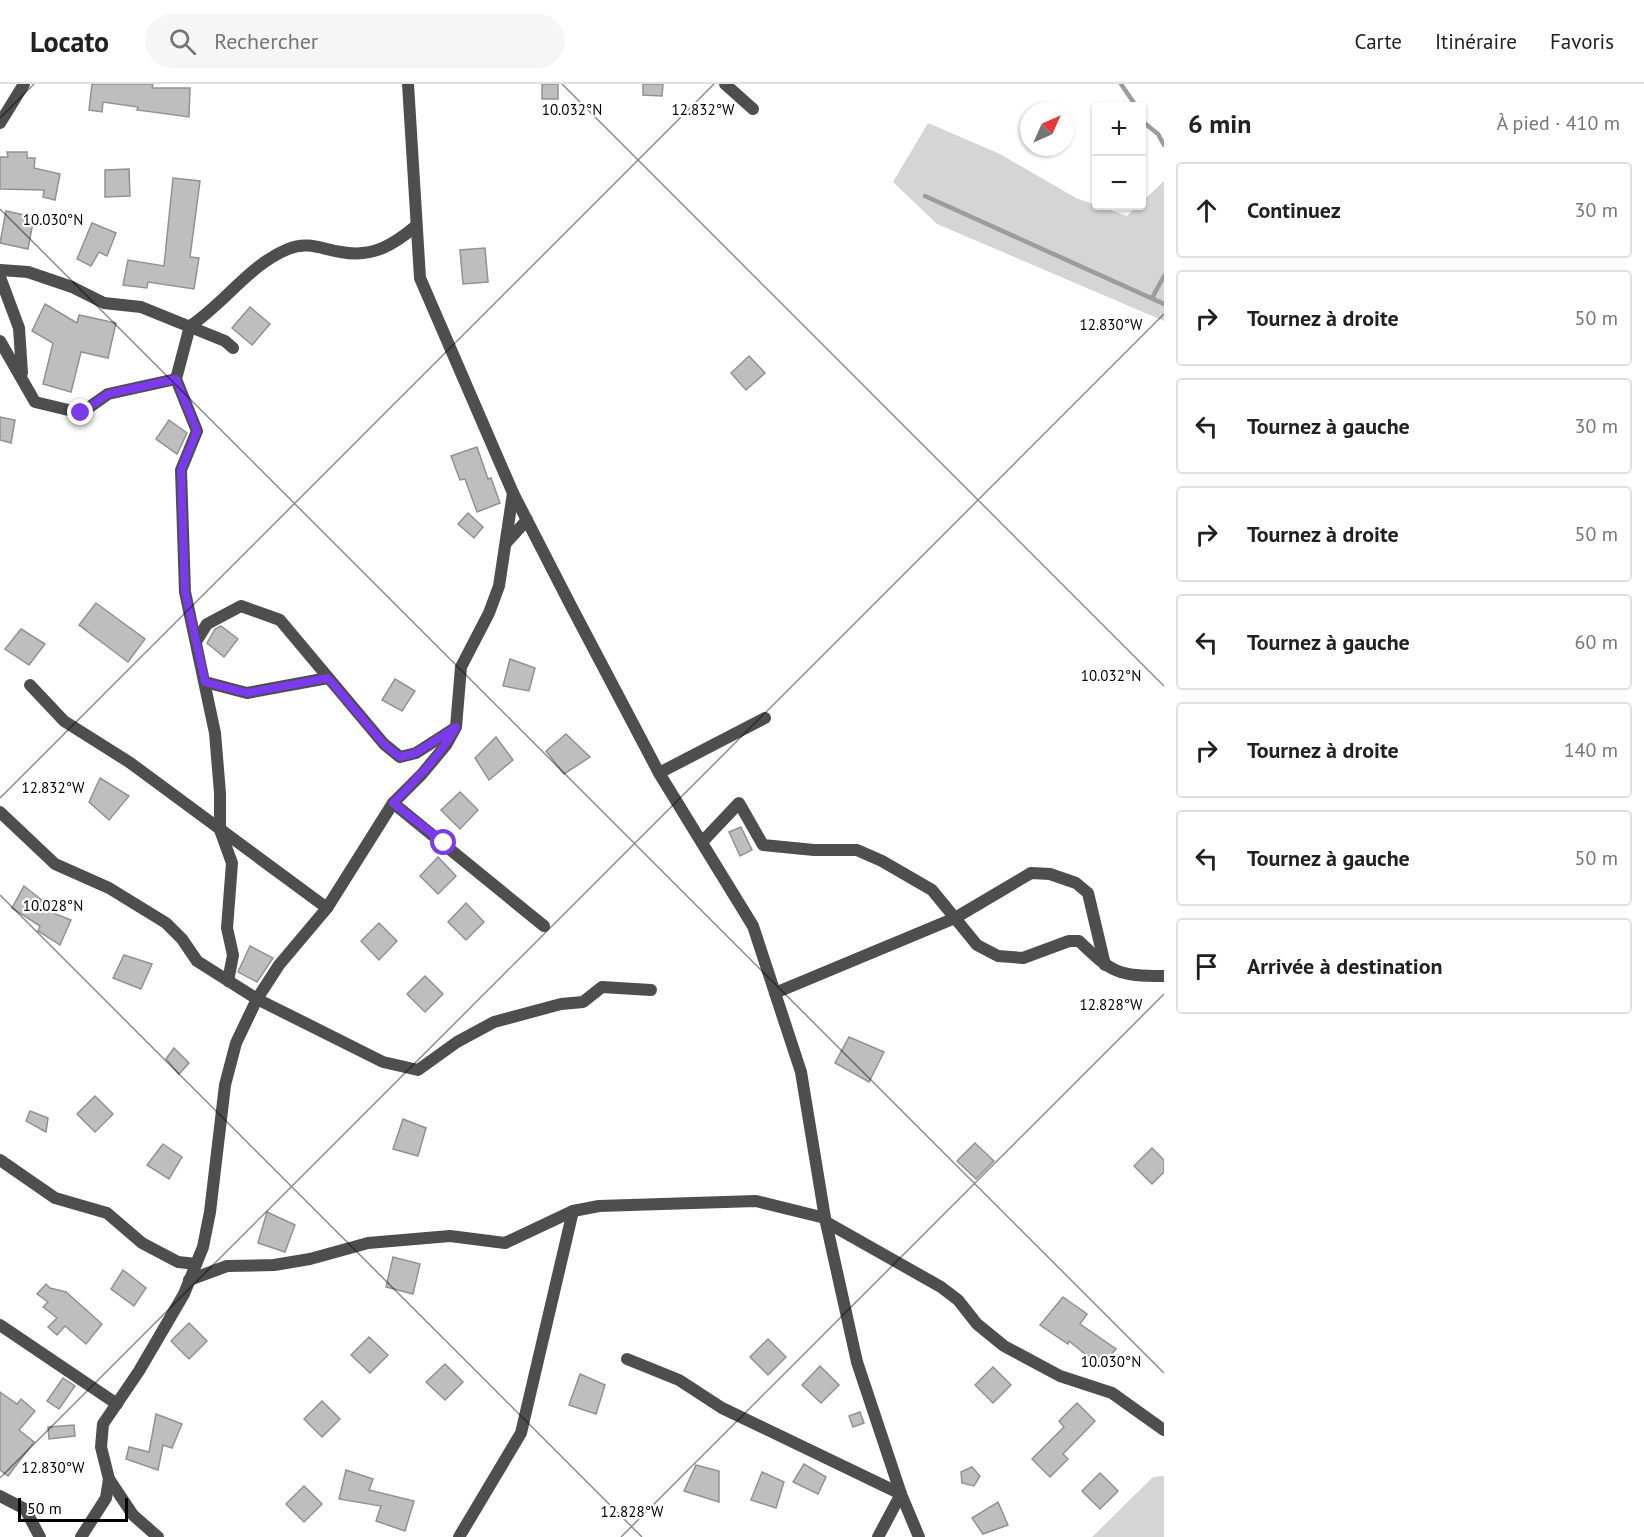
<!DOCTYPE html>
<html lang="fr">
<meta charset="utf-8">
<style>
:root{--surface:#fff;--page:#f6f6f6;--text:#202124;--muted:#757577;--line:#e0e0e0}
body{margin:0;font-family:"PT Sans",sans-serif;background:var(--page);color:var(--text)}
.controls{position:absolute;right:18px;top:18px;display:grid;overflow:hidden;border-radius:6px;box-shadow:0 2px 4px #0004}
.controls button{width:54px;height:54px;display:grid;place-items:center;padding:0;border:0;border-bottom:2px solid var(--line);background:var(--surface);color:var(--text);font:30px sans-serif}
.compass{position:absolute;left:1020px;top:18px;width:54px;height:54px;border-radius:50%;background:var(--surface);box-shadow:0 2px 4px #0004;rotate:45deg}
.scale{position:absolute;left:18px;bottom:15px;width:110px;box-sizing:border-box;padding-left:6px;border:3px solid #000;border-top:0;font-size:16px;line-height:21px;white-space:nowrap;color:#000;-webkit-text-stroke:4px #fff;paint-order:stroke}
.stop{position:absolute;width:18px;height:18px;margin:-14px;border:4px solid #7c3aed;border-radius:50%;background:#fff}
.stop.end{background:#7c3aed;border-color:#fff;box-shadow:0 2px 6px #0008}
.list{margin:0;padding:0;list-style:none}
h2{display:flex;justify-content:space-between;align-items:center;height:78px;margin:0;padding:0 24px;font-size:26px}
h2 small{font-size:20px;font-weight:400;color:var(--muted)}
.list li{display:grid;grid-template-columns:39px 1fr auto;gap:18px;align-items:center;box-sizing:border-box;height:96px;margin:0 12px 12px;padding:0 12px;border:2px solid var(--line);border-radius:6px}
.list b{display:block;font-size:22px;white-space:nowrap}
.list em{font-size:20px;font-style:normal;color:var(--muted)}
.icon{flex:none;width:33px;height:33px;fill:none;stroke:currentColor;stroke-width:2;stroke-linecap:round;stroke-linejoin:round}
.map{position:relative;flex:none;width:1164px;height:1453px;overflow:hidden}
header{display:flex;align-items:center;gap:36px;box-sizing:border-box;height:84px;padding:0 30px;background:var(--surface);border-bottom:2px solid var(--line)}
header strong{font-size:28px}
nav{display:flex;gap:33px;margin-inline-start:auto;font-size:21px}
.search{width:420px;height:54px;background:var(--page);display:flex;align-items:center;gap:15px;box-sizing:border-box;padding:0 21px;border-radius:33px;color:var(--muted);font-size:22px}
main{display:flex}
aside{flex:1;background:var(--surface)}
.map>svg:first-child{display:block}
.green{fill:#d5d5d5}
.lines{fill:none;stroke-linecap:round;stroke-linejoin:round}
.stream{stroke:#9c9c9c;stroke-width:4.5}
.building{fill:#bebebe;stroke:#929292;stroke-width:1.5}
.minor{stroke:#4e4e4e;stroke-width:12}
.route{stroke:#7c3aed;stroke-width:8}
.ticks{fill:none;stroke:#000;stroke-width:1.5;stroke-opacity:0.45}
.ticks-label{font-size:15px;text-anchor:middle;fill:#000;stroke:#fff;stroke-width:4.5;stroke-linejoin:round;paint-order:stroke}
</style>
<header>
<strong>Locato</strong>
<div class="search"><svg class="icon" aria-label="search" viewBox="0 0 24 24"><circle cx="10" cy="10" r="6"/><path d="M15 15l6 6"/></svg>Rechercher</div>
<nav><a>Carte</a><a>Itinéraire</a><a>Favoris</a></nav>
</header>
<main>
<div class="map">
<svg width="1164" height="1453" viewBox="0 0 1164 1453">
<rect width="100%" height="100%" fill="#fff"/>
<g class="green">
<polygon points="928,39 1000,70 1076,114 1127,132 1164,97 1164,237 937,140 893,98"/>
<polygon points="1164,1392 1164,1453 1092,1453 1153,1393"/>
</g>
<g class="lines">
<g class="stream">
<polyline points="1121,0 1136,22"/>
<polyline points="1142,37 1158,50 1164,61"/>
<polyline points="925,112 1164,220"/>
<polyline points="1152,214 1164,192"/>
</g>
</g>
<g class="building">
<polygon points="92,0 153,0 152,4 190,4 189,33 137,26 138,23 103,18 102,28 89,26"/>
<rect x="542" y="0" width="16" height="15"/>
<polygon points="643,0 663,0 662,12 643,11"/>
<polygon points="7,68 27,68 27,74 35,74 34,84 60,90 55,116 43,113 44,106 0,105 0,73 8,73"/>
<polygon points="129,85 130,112 105,113 105,86"/>
<polygon points="173,94 200,97 190,173 199,174 194,205 148,198 147,204 123,201 128,176 164,182"/>
<polygon points="6,127 34,133 28,165 0,159"/>
<polygon points="92,139 116,149 107,172 99,168 91,182 77,175"/>
<polygon points="485,164 488,198 463,200 460,166"/>
<polygon points="45,220 77,239 79,231 116,239 108,274 81,268 71,308 43,300 53,259 32,247"/>
<polygon points="250,223 270,240 252,261 232,244"/>
<polygon points="749,272 765,289 746,306 731,289"/>
<polygon points="0,333 15,336 11,359 0,356"/>
<polygon points="169,336 187,349 177,370 156,355"/>
<polygon points="477,363 488,395 491,394 500,419 477,428 465,395 460,396 451,372"/>
<polygon points="468,429 483,443 474,454 458,440"/>
<polygon points="96,519 145,555 128,578 79,541"/>
<polygon points="221,542 238,555 224,573 207,559 215,545"/>
<polygon points="21,545 45,560 29,581 5,565"/>
<polygon points="510,575 535,584 529,607 503,602"/>
<polygon points="395,595 415,607 402,627 382,616"/>
<polygon points="566,650 590,673 564,690 546,667"/>
<polygon points="496,653 513,676 489,696 475,674"/>
<polygon points="100,694 129,712 109,736 89,718"/>
<polygon points="460,708 478,726 460,745 441,726"/>
<polygon points="741,743 752,766 740,772 729,748"/>
<polygon points="438,773 456,792 438,810 420,792"/>
<polygon points="24,802 44,818 40,824 71,836 60,861 38,847 40,842 12,824"/>
<polygon points="466,819 484,838 466,856 448,838"/>
<polygon points="379,839 397,857 379,876 361,857"/>
<polygon points="250,862 273,874 257,898 238,888"/>
<polygon points="124,871 152,880 141,905 113,894"/>
<polygon points="425,892 443,910 425,928 407,910"/>
<polygon points="849,953 884,968 869,998 835,979"/>
<polygon points="174,964 189,979 179,990 166,975"/>
<polygon points="95,1012 113,1030 95,1048 77,1030"/>
<polygon points="30,1027 48,1034 46,1048 26,1037"/>
<polygon points="403,1035 426,1044 418,1072 393,1065"/>
<polygon points="975,1059 994,1077 976,1095 957,1077"/>
<polygon points="163,1060 182,1073 169,1095 147,1081"/>
<polygon points="1152,1064 1164,1076 1164,1088 1152,1100 1134,1082"/>
<polygon points="267,1128 295,1141 285,1168 258,1159"/>
<polygon points="393,1173 420,1180 413,1210 386,1203"/>
<polygon points="123,1186 146,1204 134,1222 111,1205"/>
<polygon points="46,1200 50,1204 66,1208 102,1240 86,1260 65,1242 57,1251 48,1243 57,1234 43,1223 48,1218 37,1210"/>
<polygon points="1063,1213 1087,1230 1080,1240 1116,1265 1101,1283 1069,1257 1068,1260 1040,1241"/>
<polygon points="189,1239 207,1257 189,1275 171,1257"/>
<polygon points="369,1253 388,1271 370,1289 351,1271"/>
<polygon points="768,1255 786,1273 768,1291 750,1273"/>
<polygon points="445,1280 463,1298 445,1316 426,1298"/>
<polygon points="820,1282 839,1301 821,1319 802,1301"/>
<polygon points="993,1283 1011,1301 993,1319 975,1301"/>
<polygon points="580,1290 605,1301 596,1330 569,1321"/>
<polygon points="63,1294 75,1302 59,1325 47,1317"/>
<polygon points="0,1308 17,1320 21,1315 35,1327 19,1346 34,1358 8,1392 0,1386"/>
<polygon points="322,1317 340,1335 322,1353 304,1335"/>
<polygon points="1077,1319 1095,1337 1063,1370 1068,1375 1050,1393 1032,1375 1064,1343 1059,1337"/>
<polygon points="860,1328 864,1339 853,1343 849,1332"/>
<polygon points="156,1330 182,1340 172,1364 163,1361 158,1386 126,1375 129,1363 149,1368"/>
<polygon points="74,1341 75,1352 49,1355 48,1343"/>
<polygon points="804,1380 826,1393 818,1410 793,1398"/>
<polygon points="696,1381 719,1387 719,1418 684,1407"/>
<polygon points="972,1383 980,1392 974,1402 962,1399 961,1388"/>
<polygon points="346,1386 373,1395 369,1406 414,1417 405,1447 376,1437 381,1422 339,1415"/>
<polygon points="762,1388 784,1398 776,1424 751,1416"/>
<polygon points="1100,1389 1118,1407 1100,1425 1082,1407"/>
<polygon points="304,1402 322,1420 304,1438 286,1420"/>
<polygon points="998,1418 1008,1441 983,1450 972,1434"/>
</g>
<g class="lines">
<g class="minor">
<polyline points="408,0 420,194 513,409 570,520 659,689 753,842 801,988 825,1134 857,1278 901,1410 919,1453"/>
<polyline points="725,0 753,25"/>
<polyline points="0,39 24,0"/>
<polyline points="0,186 28,188 72,203 104,219 141,223 225,257 233,264"/>
<polyline points="0,193 19,244 22,289"/>
<polyline points="0,257 35,318 81,329 108,310 176,295"/>
<polyline points="506,459 527,436"/>
<polyline points="197,556 207,540 241,522 280,536 384,660 400,673 416,669 455,644"/>
<polyline points="205,598 247,609 328,594"/>
<polyline points="30,601 64,637 129,678 327,824"/>
<polyline points="659,689 765,634"/>
<polyline points="393,719 544,842"/>
<polyline points="0,728 55,780 109,804 166,839 182,855 197,877 257,915 383,978 418,986 457,958 494,938 561,920 583,918 602,903 651,906"/>
<path d="M702 758 739 719 763 761 814 766H857L882 777 932 806 977 861 998 872 1023 874 1069 857H1079C1112 889 1118 892 1164 892"/>
<path d="M228 897 233 871 227 844 232 779 220 746V709L215 649 185 508 181 386 197 347 176 295 190 242C225 219 249 181 288 165 308 157 321 165 341 168 373 174 393 161 416 142"/>
<polyline points="775,909 955,834 1031,789 1050,790 1076,799 1088,809 1105,881"/>
<polyline points="0,1076 55,1114 107,1129 142,1159 178,1178 196,1180"/>
<polyline points="826,1138 941,1203 958,1216 977,1240 1004,1262 1060,1292 1112,1309 1164,1346"/>
<polyline points="189,1196 227,1182 274,1181 310,1175 368,1159 450,1152 505,1159 573,1127 599,1122 756,1117 825,1134"/>
<polyline points="0,1241 117,1320"/>
<polyline points="627,1275 679,1296 722,1324 901,1410 878,1453"/>
<polyline points="109,1395 133,1431 158,1453"/>
<polyline points="0,1412 25,1425 40,1453"/>
<polyline points="81,1453 106,1414 109,1395 101,1363 103,1340 139,1287 184,1210 203,1163 210,1128 225,1001 236,959 257,915 279,881 327,824 393,719 422,690 446,661 456,643 461,583 489,529 499,502 513,409"/>
<polyline points="459,1453 521,1349 573,1127"/>
</g>
</g>
<g class="lines">
<path class="route" d="M81 329 108 310 176 295 197 347 181 386 185 508 205 598 247 609 328 594 384 660 400 673 416 669 456 643C440 672 417 695 393 719L444 759"/>
</g>
<path class="ticks" d="M562 0 1164 602M0 34 34 0M0 125 1164 1289M0 714 714 0M0 811 642 1453M0 1394 1164 230M621 1453 1164 910"/>
<g class="ticks-label">
<text x="572" y="31">10.032°N</text>
<text x="703" y="31">12.832°W</text>
<text x="53" y="141">10.030°N</text>
<text x="1111" y="246">12.830°W</text>
<text x="1111" y="597">10.032°N</text>
<text x="53" y="709">12.832°W</text>
<text x="53" y="827">10.028°N</text>
<text x="1111" y="926">12.828°W</text>
<text x="1111" y="1283">10.030°N</text>
<text x="53" y="1389">12.830°W</text>
<text x="632" y="1433">12.828°W</text>
</g>
</svg>
<div class="controls">
<button>+</button>
<button>−</button>
</div>
<svg class="compass" viewBox="-18 -18 36 36"><path d="M0-13l5 13h-10z" fill="#e53935"/><path d="M0 13l5-13h-10z" fill="#757577"/></svg>
<div class="scale">50 m</div>
<div class="stop" style="left:444px;top:759px"></div>
<div class="stop end" style="left:81px;top:329px"></div>
</div>
<aside>
<h2>6 min<small>À pied · 410 m</small></h2>
<ul class="list">
<li><svg class="icon" aria-label="ahead" viewBox="0 0 24 24"><path d="M12 20V5M6 11l6-6 6 6"/></svg><div><b>Continuez</b></div><em>30 m</em></li>
<li><svg class="icon" aria-label="right" viewBox="0 0 24 24"><path d="M7 20v-9h11M14 6l5 5-5 5"/></svg><div><b>Tournez à droite</b></div><em>50 m</em></li>
<li><svg class="icon" aria-label="left" viewBox="0 0 24 24"><path d="M17 20v-9H6M10 6l-5 5 5 5"/></svg><div><b>Tournez à gauche</b></div><em>30 m</em></li>
<li><svg class="icon" aria-label="right" viewBox="0 0 24 24"><path d="M7 20v-9h11M14 6l5 5-5 5"/></svg><div><b>Tournez à droite</b></div><em>50 m</em></li>
<li><svg class="icon" aria-label="left" viewBox="0 0 24 24"><path d="M17 20v-9H6M10 6l-5 5 5 5"/></svg><div><b>Tournez à gauche</b></div><em>60 m</em></li>
<li><svg class="icon" aria-label="right" viewBox="0 0 24 24"><path d="M7 20v-9h11M14 6l5 5-5 5"/></svg><div><b>Tournez à droite</b></div><em>140 m</em></li>
<li><svg class="icon" aria-label="left" viewBox="0 0 24 24"><path d="M17 20v-9H6M10 6l-5 5 5 5"/></svg><div><b>Tournez à gauche</b></div><em>50 m</em></li>
<li><svg class="icon" aria-label="arrive" viewBox="0 0 24 24"><path d="M6 21V4h12l-3 4 3 4H6"/></svg><div><b>Arrivée à destination</b></div></li>
</ul>
</aside>
</main>
